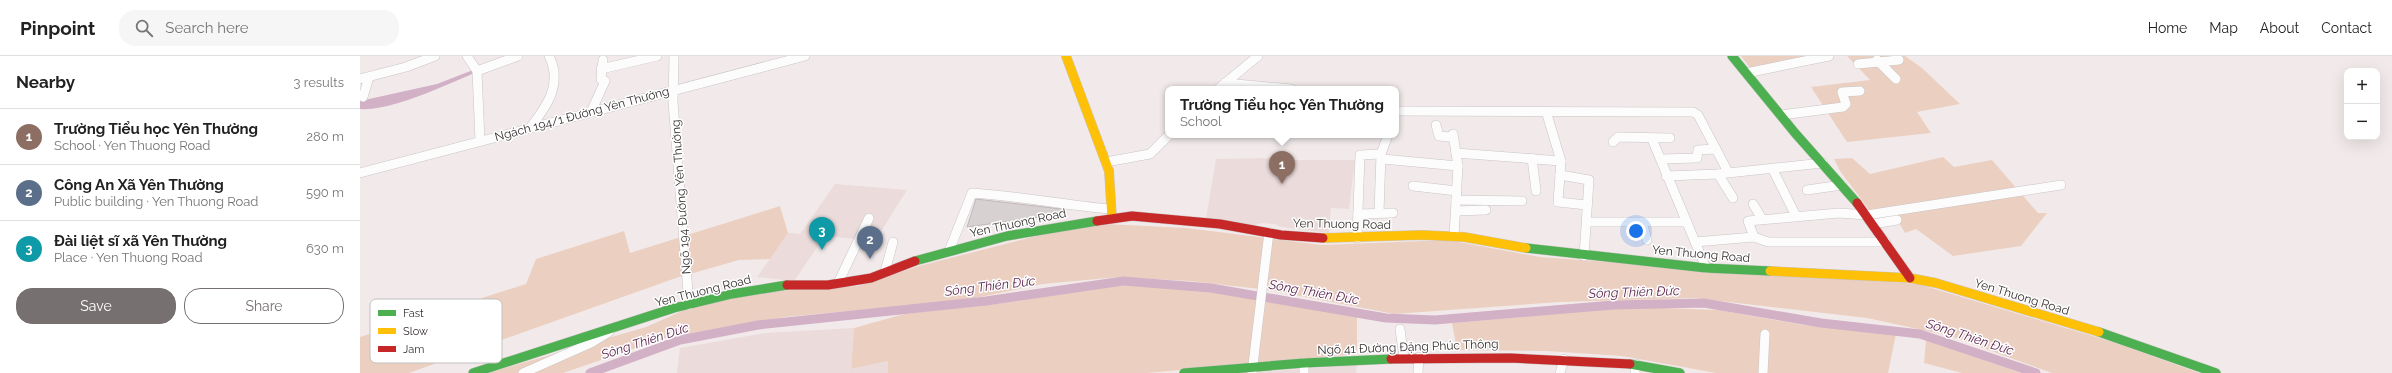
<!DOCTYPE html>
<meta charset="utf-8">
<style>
:root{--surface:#fff;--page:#f6f6f6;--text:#222;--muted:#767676;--line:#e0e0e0;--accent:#777070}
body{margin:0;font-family:Raleway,sans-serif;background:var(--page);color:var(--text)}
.controls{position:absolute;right:12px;top:12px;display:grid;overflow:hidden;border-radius:8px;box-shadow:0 4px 16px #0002}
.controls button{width:36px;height:36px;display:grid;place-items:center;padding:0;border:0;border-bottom:1px solid var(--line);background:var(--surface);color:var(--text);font:20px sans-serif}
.you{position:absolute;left:1276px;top:175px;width:14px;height:14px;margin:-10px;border:3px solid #fff;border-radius:50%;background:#1a73e8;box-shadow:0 0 0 6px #1a73e833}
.badge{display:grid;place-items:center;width:26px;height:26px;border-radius:50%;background:var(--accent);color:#fff;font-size:13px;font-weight:700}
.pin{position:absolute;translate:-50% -33px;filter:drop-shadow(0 1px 2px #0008)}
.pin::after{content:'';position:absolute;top:21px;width:14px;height:12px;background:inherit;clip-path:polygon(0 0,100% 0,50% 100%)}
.popup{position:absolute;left:805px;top:30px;width:234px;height:52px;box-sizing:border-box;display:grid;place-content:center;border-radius:8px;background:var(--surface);filter:drop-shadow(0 1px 3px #0005);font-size:13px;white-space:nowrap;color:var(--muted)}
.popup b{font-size:15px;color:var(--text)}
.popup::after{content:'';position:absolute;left:50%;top:100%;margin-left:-8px;border:8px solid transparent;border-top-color:var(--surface)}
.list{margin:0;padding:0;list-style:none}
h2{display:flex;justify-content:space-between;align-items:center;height:52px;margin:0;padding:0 16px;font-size:17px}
h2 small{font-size:13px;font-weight:400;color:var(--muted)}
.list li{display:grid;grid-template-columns:26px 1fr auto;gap:12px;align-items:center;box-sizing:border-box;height:56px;padding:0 16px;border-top:1px solid var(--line)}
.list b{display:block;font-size:15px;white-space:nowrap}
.list p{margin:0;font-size:13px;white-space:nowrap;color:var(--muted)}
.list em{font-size:13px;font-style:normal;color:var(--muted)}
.actions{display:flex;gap:8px;padding:12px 16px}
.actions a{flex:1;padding:9px 0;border:1px solid var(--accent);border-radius:16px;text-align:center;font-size:14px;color:var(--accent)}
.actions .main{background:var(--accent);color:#fff}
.icon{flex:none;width:22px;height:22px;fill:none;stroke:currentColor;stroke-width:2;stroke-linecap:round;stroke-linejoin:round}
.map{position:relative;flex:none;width:2032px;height:317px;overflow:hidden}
header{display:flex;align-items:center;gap:24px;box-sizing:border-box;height:56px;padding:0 20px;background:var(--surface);border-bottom:1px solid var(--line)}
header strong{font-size:19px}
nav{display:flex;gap:22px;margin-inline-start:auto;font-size:14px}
.search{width:280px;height:36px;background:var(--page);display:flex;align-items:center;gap:10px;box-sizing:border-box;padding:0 14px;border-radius:16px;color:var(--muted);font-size:15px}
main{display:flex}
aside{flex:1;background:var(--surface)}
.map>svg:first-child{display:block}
.built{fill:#ebdbdb}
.green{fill:#ebd0c1}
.water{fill:#d2b0c6}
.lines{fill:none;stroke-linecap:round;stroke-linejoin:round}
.canal{stroke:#d2b0c6;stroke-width:9}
.building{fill:#d7d1d2;stroke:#beb8b9}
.street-casing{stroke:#cac4c4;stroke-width:10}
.fast-casing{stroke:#cac4c4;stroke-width:10}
.slow-casing{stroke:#cac4c4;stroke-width:10}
.jam-casing{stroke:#cac4c4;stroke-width:10}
.street{stroke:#fdfcfc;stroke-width:9}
.fast{stroke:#4caf50;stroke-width:9}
.slow{stroke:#ffc107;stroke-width:9}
.jam{stroke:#c62828;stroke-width:9}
.labels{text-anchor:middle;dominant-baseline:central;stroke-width:3;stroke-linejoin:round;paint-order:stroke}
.street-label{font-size:12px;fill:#352f2f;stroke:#fff}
.water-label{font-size:13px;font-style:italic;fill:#5d2651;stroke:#fff}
.key{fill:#fff;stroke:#c2c1c1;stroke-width:1}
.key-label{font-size:11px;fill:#352f2f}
</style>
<header>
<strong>Pinpoint</strong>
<div class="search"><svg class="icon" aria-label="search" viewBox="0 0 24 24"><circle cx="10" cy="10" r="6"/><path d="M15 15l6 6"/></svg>Search here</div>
<nav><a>Home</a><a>Map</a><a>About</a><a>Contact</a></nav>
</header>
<main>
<aside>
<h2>Nearby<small>3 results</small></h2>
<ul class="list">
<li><span class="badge" style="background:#8d6e63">1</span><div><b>Trường Tiểu học Yên Thường</b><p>School · Yen Thuong Road</p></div><em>280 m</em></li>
<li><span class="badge" style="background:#5c6f8a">2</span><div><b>Công An Xã Yên Thường</b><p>Public building · Yen Thuong Road</p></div><em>590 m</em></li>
<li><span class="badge" style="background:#0f9aa8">3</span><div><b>Đài liệt sĩ xã Yên Thường</b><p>Place · Yen Thuong Road</p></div><em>630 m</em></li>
</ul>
<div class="actions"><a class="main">Save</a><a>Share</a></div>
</aside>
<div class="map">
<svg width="2032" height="317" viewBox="0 0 2032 317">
<rect width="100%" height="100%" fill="#f2eaea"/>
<g class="built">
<polygon points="914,102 928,104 995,104 989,153 971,152 969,177 921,171 915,168 901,167 891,170 846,163 856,103"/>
<polygon points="475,128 547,134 515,185 465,180 434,225 397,221 428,177 440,178"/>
<polygon points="494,272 491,313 528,305 528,317 317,317 320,292 405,277"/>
<polygon points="997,309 996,317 897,317 899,316"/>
</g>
<g class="green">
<polygon points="1381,0 1454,0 1390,12"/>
<polygon points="1487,0 1545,0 1562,12 1600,48 1557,56 1571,77 1487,86 1451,31 1510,24"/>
<polygon points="1583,101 1594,111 1632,104 1678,157 1687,157 1661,190 1593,200 1556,173 1545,177 1536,161 1516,163 1480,115 1474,103 1492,102 1510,118"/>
<polygon points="420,150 428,177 410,203 379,204 316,222 49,317 0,317 0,281 166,228 176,203 264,175 270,197"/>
<polygon points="745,168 827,172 961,189 1088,184 1180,201 1558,228 1753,286 1839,317 1692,317 1590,280 1507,262 1335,242 1200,246 1034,258 909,234 829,225 759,221 683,228 605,244 425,261 308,281 203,317 128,317 286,271 329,252 398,236 498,230 559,210 696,175"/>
<polygon points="771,229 851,234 997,260 997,298 787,317 528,317 528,305 491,313 494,272 544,258 653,246 727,232"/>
<polygon points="1272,251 1359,254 1443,269 1536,278 1528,317 1356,317 1262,300 1186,295 1097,294 1092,267"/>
<polygon points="1566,284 1661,317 1602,317 1564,307"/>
</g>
<path class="water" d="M149 0H154C118 14 35 57 0 53V45L77 28Z"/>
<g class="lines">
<polyline class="canal" points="230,317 320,284 398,269 626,245 763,225 851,232 1026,262 1075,264 1253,249 1344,247 1461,267 1560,278 1676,317"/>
</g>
<polygon class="building" points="616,143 701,153 701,158 607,171"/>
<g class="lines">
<g class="street-casing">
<g id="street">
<polyline points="107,0 117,15 120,85"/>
<polyline points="314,0 313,46 329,249"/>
<polyline points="1517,4 1536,23"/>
<polyline points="1498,8 1539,4"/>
<polyline points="241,13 297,0"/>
<polyline points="117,15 158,0"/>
<polyline points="1386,17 1469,0"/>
<polyline points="0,23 46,11 75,0"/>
<polyline points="865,27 931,33"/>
<polyline points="858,33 898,0"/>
<polyline points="3,41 9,21"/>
<polyline points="1036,55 1333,56 1338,59 1368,116"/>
<polyline points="1186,55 1201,105 1198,146 1227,149"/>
<polyline points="231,56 245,25 241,23 243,4"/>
<polyline points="1421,59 1483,51 1486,48 1482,36 1500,35"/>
<polyline points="1076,69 1079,80 1089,81 1093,78 1098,110 1094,180"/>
<path d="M170 72C187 50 203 28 189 0"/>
<polyline points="1292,83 1346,212"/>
<polyline points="1253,86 1258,81 1310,82"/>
<polyline points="1096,97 1201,105"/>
<polyline points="1172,102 1176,135"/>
<polyline points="1023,103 1098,110"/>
<polyline points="1301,103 1337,102 1338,94 1356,93"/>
<polyline points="746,106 790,98 809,79"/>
<polyline points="1412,112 1436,160"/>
<polyline points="0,117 445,0"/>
<polyline points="1358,118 1373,142"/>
<polyline points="1200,119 1229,124 1224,200"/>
<polyline points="1306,120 1358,118 1463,107"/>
<polyline points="1053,130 1097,135"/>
<polyline points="1447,134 1482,129"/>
<polyline points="1096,144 1162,145"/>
<polyline points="1393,148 1402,163"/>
<polyline points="1096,155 1126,154"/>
<polyline points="1019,156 1021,98 1028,79"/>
<polyline points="998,158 1033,157"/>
<polyline points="1227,166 1327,166"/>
<polyline points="1282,166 1287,184"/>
<polyline points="1513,168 1537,164"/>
<polyline points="1394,181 1388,165 1479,157 1507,159 1701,129"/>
<polyline points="997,182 1000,99 1021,98"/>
<polyline points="1335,186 1394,181 1408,186 1526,186"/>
<path d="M589 195 612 137C659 140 704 149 751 153"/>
<polyline points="525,216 533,186"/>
<polyline points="478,227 509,162"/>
<polyline points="1040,273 1044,302"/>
<polyline points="944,307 944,317"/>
<polyline points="163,317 231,287 249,276"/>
<polyline points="892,317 909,176"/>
<polyline points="1058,317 1059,301"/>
<polyline points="1200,317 1204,303"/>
<polyline points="1275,317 1276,308"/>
<polyline points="1403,317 1405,278"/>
</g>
</g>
<g class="fast-casing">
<g id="fast">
<polyline points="1372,0 1435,77 1497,147"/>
<polyline points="1166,192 1346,212 1410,215"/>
<polyline points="555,205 647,180 737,165"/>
<polyline points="1739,276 1856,317"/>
<polyline points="1270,308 1320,317"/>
<polyline points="113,317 314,252 372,238 427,229"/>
<polyline points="824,317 944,307 1031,303"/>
</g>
</g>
<g class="slow-casing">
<g id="slow">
<polyline points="706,0 749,115 752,162"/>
<polyline points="963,182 1062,179 1104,181 1166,192"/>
<polyline points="1410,215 1550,222 1576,227 1739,276"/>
</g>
</g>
<g class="jam-casing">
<g id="jam">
<polyline points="1497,147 1550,222"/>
<polyline points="737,165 772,160 860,168 921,179 963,182"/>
<polyline points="427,229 468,229 511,222 555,205"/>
<polyline points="1031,303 1150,302 1270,308"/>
</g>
</g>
<use href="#street" class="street"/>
<use href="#fast" class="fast"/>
<use href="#slow" class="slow"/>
<use href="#jam" class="jam"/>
</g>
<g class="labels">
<g class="street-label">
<text transform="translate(222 58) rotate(-15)">Ngách 194/1 Đường Yên Thường</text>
<text transform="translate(321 141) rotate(-94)">Ngõ 194 Đường Yên Thường</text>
<text transform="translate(658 167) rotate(-12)">Yen Thuong Road</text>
<text transform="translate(982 168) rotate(1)">Yen Thuong Road</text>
<text transform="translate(1341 198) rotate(5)">Yen Thuong Road</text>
<text transform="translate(343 235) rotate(-14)">Yen Thuong Road</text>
<text transform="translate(1662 241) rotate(17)">Yen Thuong Road</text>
<text transform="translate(1048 291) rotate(-2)">Ngõ 41 Đường Đặng Phúc Thông</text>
</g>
<g class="water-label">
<text transform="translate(630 230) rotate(-7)">Sông Thiên Đức</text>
<text transform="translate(954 236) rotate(10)">Sông Thiên Đức</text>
<text transform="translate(1274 236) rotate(-2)">Sông Thiên Đức</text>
<text transform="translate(1610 281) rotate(18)">Sông Thiên Đức</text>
<text transform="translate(285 285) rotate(-18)">Sông Thiên Đức</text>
</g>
</g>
<rect x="10" y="243" width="132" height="64" rx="6" class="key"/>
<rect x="18" y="254" width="18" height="6" fill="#4caf50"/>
<rect x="18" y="272" width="18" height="6" fill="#ffc107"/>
<rect x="18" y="290" width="18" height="6" fill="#c62828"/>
<g class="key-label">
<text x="43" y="261">Fast</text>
<text x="43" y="279">Slow</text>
<text x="43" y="297">Jam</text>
</g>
</svg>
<div class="controls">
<button>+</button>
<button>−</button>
</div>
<div class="you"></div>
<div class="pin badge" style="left:922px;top:128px;background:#8d6e63">1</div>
<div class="popup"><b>Trường Tiểu học Yên Thường</b>School</div>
<div class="pin badge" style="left:510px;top:203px;background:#5c6f8a">2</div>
<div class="pin badge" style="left:462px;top:194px;background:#0f9aa8">3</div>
</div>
</main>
